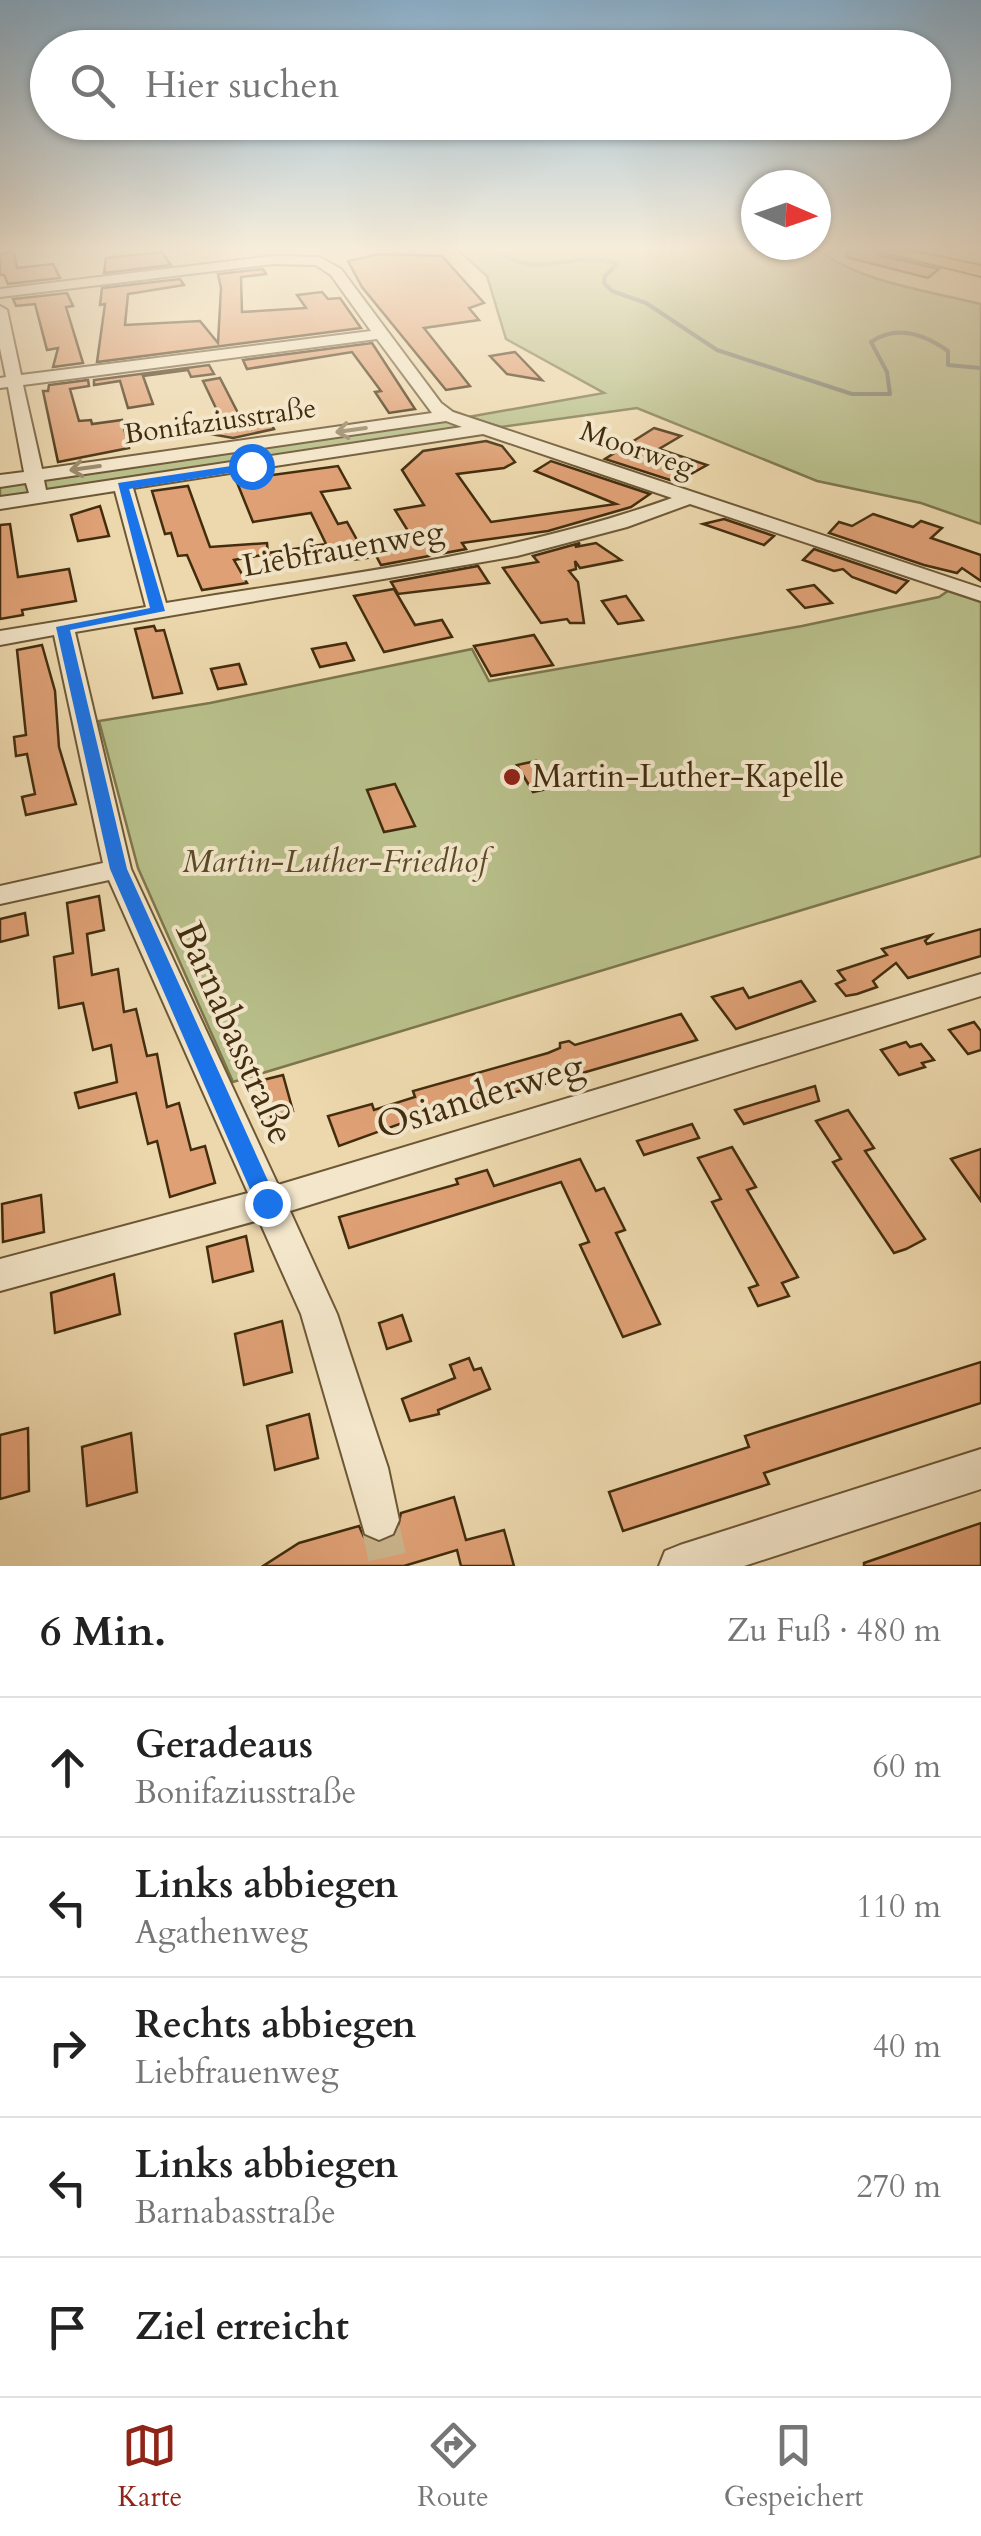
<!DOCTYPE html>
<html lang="de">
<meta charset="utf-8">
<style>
:root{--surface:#fff;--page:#f2f2f2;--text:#222;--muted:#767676;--line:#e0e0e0;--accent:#8f2418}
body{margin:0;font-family:Cardo,serif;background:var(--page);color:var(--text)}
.compass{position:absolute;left:741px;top:170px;width:90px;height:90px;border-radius:50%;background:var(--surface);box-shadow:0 2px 8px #0004;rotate:92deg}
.stop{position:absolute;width:30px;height:30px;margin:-22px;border:8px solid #1a73e8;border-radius:50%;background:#fff}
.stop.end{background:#1a73e8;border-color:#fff;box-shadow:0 2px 10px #0008}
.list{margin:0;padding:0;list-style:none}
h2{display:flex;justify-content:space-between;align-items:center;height:130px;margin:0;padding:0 40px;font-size:42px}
h2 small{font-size:32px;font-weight:400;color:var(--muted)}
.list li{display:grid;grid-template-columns:65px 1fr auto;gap:30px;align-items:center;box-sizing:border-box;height:140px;padding:0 40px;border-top:2px solid var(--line)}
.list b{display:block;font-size:38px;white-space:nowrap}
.list p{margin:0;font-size:32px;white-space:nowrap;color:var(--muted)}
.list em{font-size:32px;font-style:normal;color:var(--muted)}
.icon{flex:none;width:55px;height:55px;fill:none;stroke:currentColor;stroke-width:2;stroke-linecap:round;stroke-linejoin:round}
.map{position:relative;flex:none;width:981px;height:1566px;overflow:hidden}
.search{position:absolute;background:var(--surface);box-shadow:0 2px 8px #0004;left:30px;right:30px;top:30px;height:110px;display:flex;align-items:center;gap:25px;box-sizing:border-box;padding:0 35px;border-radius:55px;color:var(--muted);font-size:38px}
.sheet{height:830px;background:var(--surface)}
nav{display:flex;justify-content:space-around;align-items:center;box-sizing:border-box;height:140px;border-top:2px solid var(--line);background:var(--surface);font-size:28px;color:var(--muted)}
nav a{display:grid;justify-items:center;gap:5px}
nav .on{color:var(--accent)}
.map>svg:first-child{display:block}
.green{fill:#b8bf8a;stroke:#7d764c;stroke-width:2.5}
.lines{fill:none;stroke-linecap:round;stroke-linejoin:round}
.stream{stroke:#7a7f73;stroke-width:4}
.building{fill:#dfa075;stroke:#422d0e;stroke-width:2.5}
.minor-tunnel{stroke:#cbb68d;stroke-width:38;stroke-dasharray:38 19;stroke-linecap:butt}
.minor-casing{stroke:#6d5836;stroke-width:4}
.major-casing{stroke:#422d0e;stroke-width:4}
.minor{fill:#f3e6ca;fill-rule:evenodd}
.major{fill:#e6bc76;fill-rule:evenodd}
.oneway{stroke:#9a8a6c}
.route{fill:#1a73e8}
.poi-dot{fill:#8f2418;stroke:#f3e6ca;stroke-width:4}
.labels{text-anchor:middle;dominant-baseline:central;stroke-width:8;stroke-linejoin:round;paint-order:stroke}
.far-street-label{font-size:28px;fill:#422d0e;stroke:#f3e6ca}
.street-label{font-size:32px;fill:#422d0e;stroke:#f3e6ca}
.poi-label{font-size:32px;fill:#422d0e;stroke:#f3e6ca;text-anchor:start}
.park-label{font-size:32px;font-style:italic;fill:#5a4a27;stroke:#f3e6ca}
.near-street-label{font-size:38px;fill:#422d0e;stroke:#f3e6ca}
</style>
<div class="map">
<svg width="981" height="1566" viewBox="0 0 981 1566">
<rect width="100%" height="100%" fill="#edd8ad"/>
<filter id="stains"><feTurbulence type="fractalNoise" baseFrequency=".002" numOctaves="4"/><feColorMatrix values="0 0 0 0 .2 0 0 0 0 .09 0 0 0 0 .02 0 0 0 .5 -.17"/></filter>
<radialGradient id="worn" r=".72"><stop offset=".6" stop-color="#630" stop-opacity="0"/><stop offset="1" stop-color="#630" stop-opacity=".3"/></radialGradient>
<g class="green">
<path d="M459 251H820C863 283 929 291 981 304V524L921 503 817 481 637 408 501 427 468 417 604 393 506 339 487 276Z"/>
<polygon points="444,419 471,428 0,502 0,483"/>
<polygon points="948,591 981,602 981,856 233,1082 138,868 99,721 210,703 472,649 489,681 802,626 939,597"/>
</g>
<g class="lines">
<path class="stream" d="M498 251C541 283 572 247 617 264L605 276 604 283 612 291 646 303 717 350 852 394H890L887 372 871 342C897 324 924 334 948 351V365L981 368"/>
</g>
<g class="building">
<polygon points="847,251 876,251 879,255 939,269 928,278 846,257"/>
<polygon points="14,252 17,268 53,264 60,278 8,284 4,275 0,275 0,254"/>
<polygon points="162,252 171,265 104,273 106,258"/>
<polygon points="380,254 442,256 484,303 469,308 479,320 424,328 470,386 446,390 362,287 348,261"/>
<polygon points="263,269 266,274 241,277 242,312 306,308 297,295 322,292 328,299 340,298 361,328 97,362 105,304 100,305 102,288 180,279 184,285 128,294 125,325 200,321 218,343 221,288 218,274"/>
<polygon points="67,293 73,306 66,307 83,363 53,367 58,348 47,350 35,304 16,306 13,299"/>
<polygon points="372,343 415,409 389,413 375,392 381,391 352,352 247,369 243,360"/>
<polygon points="515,352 542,380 507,374 490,356"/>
<polygon points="209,365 214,374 191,377 188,370 143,376 153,404 128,408 120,381 94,385 94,380"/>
<polygon points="220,378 239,415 265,411 274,429 233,438 193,431 193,428 223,423 203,381"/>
<polygon points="88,380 89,386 70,389 79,421 91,420 92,424 122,420 129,448 58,462 43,391 48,391 49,385"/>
<polygon points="654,428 681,436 659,449 707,465 680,480 670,480 605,459"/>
<polygon points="486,441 502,446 515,462 504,468 457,474 491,522 616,504 535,471 551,461 650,494 631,507 548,531 462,543 466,549 381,565 371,546 413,539 395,510 424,505 402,470 423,451"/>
<polygon points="338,466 350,488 321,492 338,524 347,522 367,558 276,570 268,553 326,544 311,513 253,522 236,480"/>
<polygon points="188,486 210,547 267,543 268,554 234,560 247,583 202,590 187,555 178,556 171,533 165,534 152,491"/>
<polygon points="100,506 109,536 78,541 71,515"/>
<polygon points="873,514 913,527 921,521 942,528 931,538 981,555 981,581 962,568 957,573 924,565 829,533 839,522 852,526"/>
<polygon points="724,519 774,536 764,545 703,524"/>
<polygon points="10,524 18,577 69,569 76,601 22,610 23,615 0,619 0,525"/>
<polygon points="580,543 575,547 596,543 621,560 580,568 575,561 576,569 569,571 578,582 584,623 570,623 567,619 541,623 503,568 538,562 533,556"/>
<polygon points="814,549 908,581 896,593 852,577 843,569 834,571 803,560"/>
<polygon points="478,566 489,583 398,594 391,582"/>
<polygon points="814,585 832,603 805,608 788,590"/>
<polygon points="394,589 415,625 442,620 452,637 384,652 354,596"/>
<polygon points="626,596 643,620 618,624 602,601"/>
<polygon points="154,626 156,631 164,630 182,693 153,698 135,629"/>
<polygon points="534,635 553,665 491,676 474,646"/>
<polygon points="346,643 354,660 320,667 312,649"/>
<polygon points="42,645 55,691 59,747 76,804 26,815 22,797 35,794 27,754 16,756 14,737 26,735 17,650"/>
<polygon points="239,664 246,684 218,689 211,669"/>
<polygon points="536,761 552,788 533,792 517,765"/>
<polygon points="395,784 415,826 384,832 367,790"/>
<polygon points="99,896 104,930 87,934 92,975 118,969 124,1012 136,1009 147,1056 157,1054 167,1107 179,1103 191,1150 205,1146 215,1183 170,1197 157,1141 148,1144 136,1093 79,1108 75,1093 117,1082 111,1045 93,1050 83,1003 59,1008 54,957 73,953 67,903"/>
<polygon points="25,913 28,935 0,942 0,919"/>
<polygon points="981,929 981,956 908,978 896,963 873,981 877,987 857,994 846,996 836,984 845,980 838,971 887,955 882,949 931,935 925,941 927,944"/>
<polygon points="801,981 815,1001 736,1029 712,997 743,988 749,998"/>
<polygon points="681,1014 697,1040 440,1114 438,1110 339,1146 328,1116 372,1104 374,1110 415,1097 413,1091 548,1053 560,1048 560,1043 569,1041 575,1045"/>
<polygon points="974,1022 981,1031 981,1050 968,1054 949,1030"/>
<polygon points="906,1042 910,1047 921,1044 934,1060 922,1063 925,1067 899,1075 881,1050"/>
<polygon points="283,1075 293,1111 271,1117 259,1081"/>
<polygon points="815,1086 819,1101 744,1124 735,1110"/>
<polygon points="848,1110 874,1148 865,1151 925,1239 906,1249 894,1253 833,1162 841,1159 816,1121"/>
<polygon points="692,1124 699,1138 644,1155 637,1141"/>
<polygon points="732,1147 756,1187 747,1190 798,1277 782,1283 789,1296 758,1306 749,1288 758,1285 712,1202 721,1199 698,1158"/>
<polygon points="981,1149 981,1201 951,1159"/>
<polygon points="580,1159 596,1191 604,1188 625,1230 616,1233 660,1324 623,1337 580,1245 589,1242 561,1182 349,1248 339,1217 458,1184 456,1179 487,1170 494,1186"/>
<polygon points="41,1195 44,1232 3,1242 2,1204"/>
<polygon points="246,1236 253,1271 213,1282 207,1247"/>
<polygon points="114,1274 120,1314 55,1333 51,1293"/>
<polygon points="402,1315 411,1341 387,1349 379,1323"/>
<polygon points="282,1321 292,1372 244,1385 235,1334"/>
<polygon points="469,1358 474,1370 481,1368 490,1389 438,1410 439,1414 410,1421 402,1399 455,1378 450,1365"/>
<polygon points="981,1362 981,1403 764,1473 769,1484 623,1531 609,1492 749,1447 745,1436"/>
<polygon points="309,1414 318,1458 275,1470 267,1426"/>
<polygon points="28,1428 29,1491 0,1499 0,1435"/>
<polygon points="131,1433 137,1492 87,1506 82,1447"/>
<polygon points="454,1497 466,1540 504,1530 514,1566 461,1566 457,1550 404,1566 263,1566 299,1543 359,1526 364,1537 380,1543 396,1535 401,1513"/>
<polygon points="981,1523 981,1566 864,1566 864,1563"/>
</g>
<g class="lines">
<polyline class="minor-tunnel" points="379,1520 389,1566"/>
<g class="minor-casing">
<g id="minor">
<path d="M273 256 319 257 341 269 441 403 453 412 981 588V601L690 504 627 527 517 556 75 632 131 869 278 1185 981 974V996L290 1211 337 1314 388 1468 399 1520 393 1534 379 1540 365 1534 301 1314 259 1220 0 1291V1259L248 1193 109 880 0 904V886L103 863 54 635 0 645V631L146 607 115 491 0 509V497L29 493 26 483 0 487V475L24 472 8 387 0 388V378L6 377 0 348V306L7 310 21 375 371 331 331 275 316 265 273 264 0 297V289ZM377 339 432 413 42 469 23 385ZM446 421 462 427 46 490 44 480ZM483 434 672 498C510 556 336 575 166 603L133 488Z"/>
<polygon points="981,1449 981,1489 744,1566 659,1566 665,1551 680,1545"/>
</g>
</g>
<g class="major-casing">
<polygon id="major" points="880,251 911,251 981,266 981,276"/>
</g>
<use href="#minor" class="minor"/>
<use href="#major" class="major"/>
</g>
<defs><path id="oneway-shaft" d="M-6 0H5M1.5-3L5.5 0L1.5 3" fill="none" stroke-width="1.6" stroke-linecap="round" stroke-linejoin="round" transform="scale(2.5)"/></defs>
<g class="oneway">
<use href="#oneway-shaft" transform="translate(351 430) rotate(172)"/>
<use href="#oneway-shaft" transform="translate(85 468) rotate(172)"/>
</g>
<linearGradient id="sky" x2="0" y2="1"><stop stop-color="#8bb5d4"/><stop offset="0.53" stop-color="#f7edda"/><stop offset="1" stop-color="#f7edda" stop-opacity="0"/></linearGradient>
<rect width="981" height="470" fill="url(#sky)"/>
<polygon class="route" points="251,463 255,469 129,489 165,611 70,630 127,869 278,1203 267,1212 256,1203 110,869 56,627 150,608 118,483"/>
<circle class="poi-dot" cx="512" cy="777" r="10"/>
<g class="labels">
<g class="far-street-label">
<text transform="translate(220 421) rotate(-8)">Bonifaziusstraße</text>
<text transform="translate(637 449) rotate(19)">Moorweg</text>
</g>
<g class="street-label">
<text transform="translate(343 549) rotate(-10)">Liebfrauenweg</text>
</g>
<g class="poi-label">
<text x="532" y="777">Martin-Luther-Kapelle</text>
</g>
<g class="park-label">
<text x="335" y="862">Martin-Luther-Friedhof</text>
</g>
<g class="near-street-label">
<text transform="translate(235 1033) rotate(66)">Barnabasstraße</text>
<text transform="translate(480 1096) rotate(-17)">Osianderweg</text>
</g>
</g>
<rect width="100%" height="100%" filter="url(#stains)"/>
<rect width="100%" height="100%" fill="url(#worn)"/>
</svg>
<svg class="compass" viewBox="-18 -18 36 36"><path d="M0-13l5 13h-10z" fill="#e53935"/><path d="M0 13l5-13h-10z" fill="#767676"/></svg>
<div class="stop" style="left:251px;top:466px"></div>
<div class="stop end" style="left:267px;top:1203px"></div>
<div class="search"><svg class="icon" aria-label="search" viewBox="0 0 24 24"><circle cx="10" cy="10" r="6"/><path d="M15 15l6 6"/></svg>Hier suchen</div>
</div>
<section class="sheet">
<h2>6 Min.<small>Zu Fuß · 480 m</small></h2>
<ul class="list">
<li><svg class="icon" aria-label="ahead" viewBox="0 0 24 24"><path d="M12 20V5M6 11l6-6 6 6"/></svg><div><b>Geradeaus</b><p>Bonifaziusstraße</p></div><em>60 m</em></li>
<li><svg class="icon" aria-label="left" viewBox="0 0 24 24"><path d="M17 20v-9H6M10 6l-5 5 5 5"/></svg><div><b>Links abbiegen</b><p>Agathenweg</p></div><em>110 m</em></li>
<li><svg class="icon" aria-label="right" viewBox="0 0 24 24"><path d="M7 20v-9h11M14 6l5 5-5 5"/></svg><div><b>Rechts abbiegen</b><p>Liebfrauenweg</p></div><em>40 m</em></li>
<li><svg class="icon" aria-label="left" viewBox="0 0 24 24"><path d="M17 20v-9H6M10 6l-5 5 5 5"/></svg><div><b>Links abbiegen</b><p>Barnabasstraße</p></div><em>270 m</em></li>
<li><svg class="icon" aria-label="arrive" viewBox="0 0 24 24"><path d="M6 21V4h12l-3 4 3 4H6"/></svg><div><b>Ziel erreicht</b></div></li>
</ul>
</section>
<nav>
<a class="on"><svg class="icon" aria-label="map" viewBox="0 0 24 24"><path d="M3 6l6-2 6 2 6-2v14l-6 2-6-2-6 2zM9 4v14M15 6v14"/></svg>Karte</a>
<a><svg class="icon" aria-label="directions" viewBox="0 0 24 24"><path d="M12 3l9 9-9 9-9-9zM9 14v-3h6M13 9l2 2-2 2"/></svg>Route</a>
<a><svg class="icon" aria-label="saved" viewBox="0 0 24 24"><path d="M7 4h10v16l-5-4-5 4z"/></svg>Gespeichert</a>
</nav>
